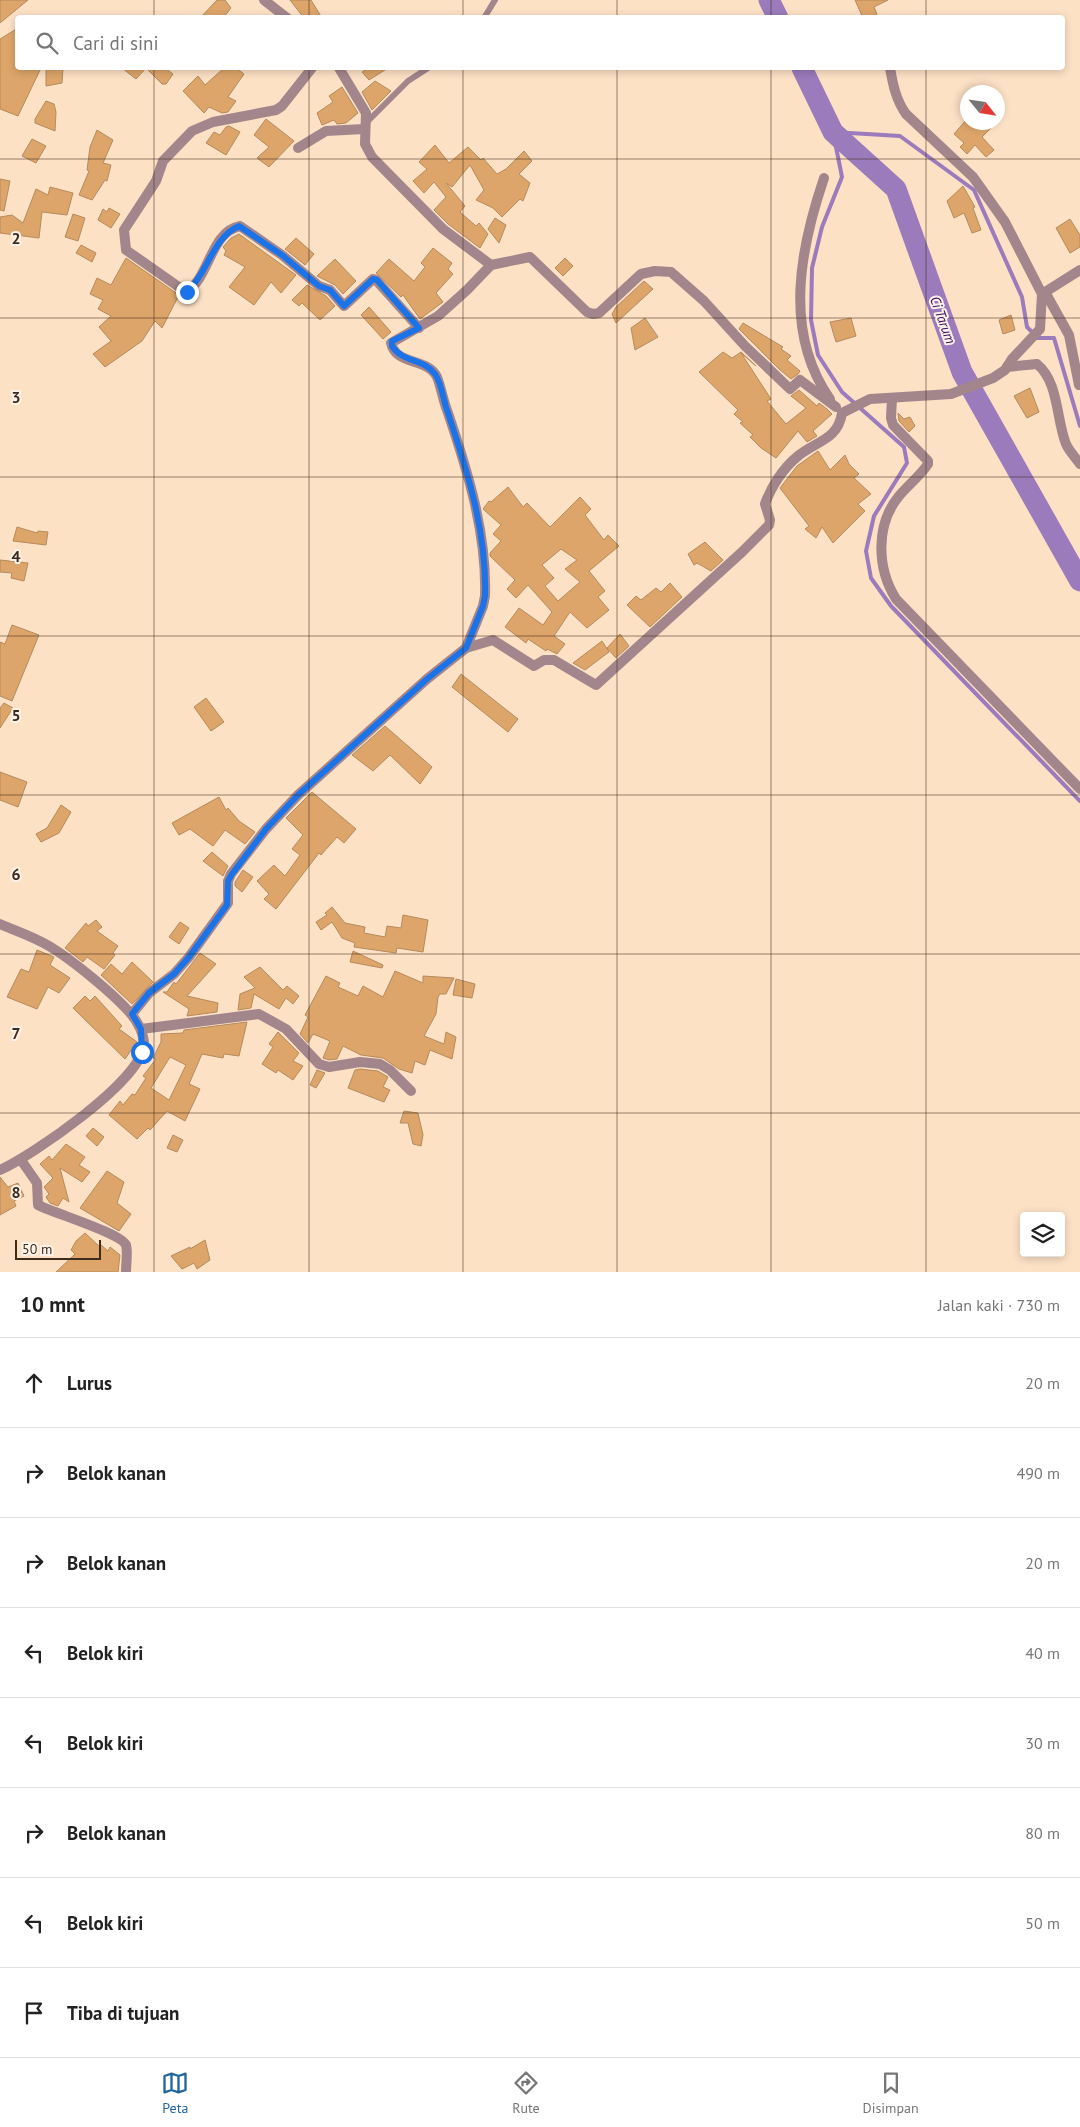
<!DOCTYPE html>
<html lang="id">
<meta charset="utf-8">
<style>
:root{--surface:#fff;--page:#f6f6f6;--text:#222;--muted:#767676;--line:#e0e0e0;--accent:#21659a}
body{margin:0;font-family:"PT Sans",sans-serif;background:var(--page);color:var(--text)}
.controls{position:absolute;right:15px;bottom:15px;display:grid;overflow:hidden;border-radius:5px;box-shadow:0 2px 8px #0003}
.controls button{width:45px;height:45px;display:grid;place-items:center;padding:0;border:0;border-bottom:1px solid var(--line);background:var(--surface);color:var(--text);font:25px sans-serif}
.compass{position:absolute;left:960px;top:85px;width:45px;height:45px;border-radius:50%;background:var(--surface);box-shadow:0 2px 8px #0003;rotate:120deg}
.scale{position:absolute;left:15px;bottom:12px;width:86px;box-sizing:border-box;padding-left:5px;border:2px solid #3e2c1a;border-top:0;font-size:14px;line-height:18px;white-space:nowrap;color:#3e2c1a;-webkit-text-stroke:4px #fcf2e9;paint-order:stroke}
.stop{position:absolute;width:15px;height:15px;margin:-11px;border:4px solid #1a73e8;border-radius:50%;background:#fff}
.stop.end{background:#1a73e8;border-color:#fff;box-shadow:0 1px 5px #0008}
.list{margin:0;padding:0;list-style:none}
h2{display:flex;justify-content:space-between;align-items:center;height:65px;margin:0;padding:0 20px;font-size:21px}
h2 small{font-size:16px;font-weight:400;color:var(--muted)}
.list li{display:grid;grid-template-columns:32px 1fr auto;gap:15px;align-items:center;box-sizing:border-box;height:90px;padding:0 20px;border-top:1px solid var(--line)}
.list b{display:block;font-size:19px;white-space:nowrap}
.list em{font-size:16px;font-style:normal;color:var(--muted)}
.icon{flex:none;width:28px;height:28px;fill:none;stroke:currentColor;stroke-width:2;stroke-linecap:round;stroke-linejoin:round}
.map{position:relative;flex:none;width:1080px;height:1272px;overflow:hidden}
.search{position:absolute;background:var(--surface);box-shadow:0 2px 8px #0003;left:15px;right:15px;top:15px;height:55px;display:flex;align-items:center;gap:12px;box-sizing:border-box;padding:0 18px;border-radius:5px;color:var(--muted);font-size:19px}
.sheet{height:785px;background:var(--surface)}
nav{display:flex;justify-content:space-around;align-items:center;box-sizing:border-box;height:70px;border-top:1px solid var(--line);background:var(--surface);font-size:14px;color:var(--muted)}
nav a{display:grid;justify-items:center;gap:2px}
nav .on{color:var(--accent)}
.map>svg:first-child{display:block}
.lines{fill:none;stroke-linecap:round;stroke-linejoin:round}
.stream{stroke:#9b7bbc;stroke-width:4}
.river{stroke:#9b7bbc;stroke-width:21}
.building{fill:#dda56a;stroke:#b58a5d;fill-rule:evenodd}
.service{stroke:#a3868b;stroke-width:6}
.minor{stroke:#a3868b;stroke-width:10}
.route{stroke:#1a73e8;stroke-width:6}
.grid{fill:none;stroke:#3e2c1a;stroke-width:1;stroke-opacity:0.55}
.labels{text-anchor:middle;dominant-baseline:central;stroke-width:4;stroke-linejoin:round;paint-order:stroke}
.water-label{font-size:14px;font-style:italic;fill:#3d0e5e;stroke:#fcf2e9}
.grid-label{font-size:16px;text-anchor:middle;font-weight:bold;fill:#3e2c1a;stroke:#fcf2e9;stroke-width:4;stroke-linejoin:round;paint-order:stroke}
</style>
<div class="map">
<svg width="1080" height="1272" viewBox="0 0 1080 1272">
<rect width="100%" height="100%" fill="#fde1c5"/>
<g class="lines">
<polyline class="stream" points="1080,426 1054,338 1038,338 1027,327 1022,297 974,190 900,136 833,132 842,177 822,227 812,268 811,320 818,355 842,392 904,447 907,463 874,516 866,551 871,578 891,606 1080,801"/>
<g class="river">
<polyline points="769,0 778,18"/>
<polyline points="802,68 833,132 896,189 962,372 1080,581"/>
</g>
</g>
<g class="building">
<polygon points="0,0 28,0 0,23"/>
<polygon points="217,0 225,0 231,8 223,18 200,18"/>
<polygon points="290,0 311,0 322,18 304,18"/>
<polygon points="855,0 888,0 874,7 877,14 871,18 863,18"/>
<polygon points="18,28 18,68 41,68 18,116 0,109 0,39"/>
<polygon points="46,68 63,68 62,83 46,86"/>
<polygon points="122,68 165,68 173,74 166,84 162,84 146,68 136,79"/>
<polygon points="224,68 236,68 244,74 228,97 236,101 228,112 222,113 209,107 204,113 183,91 198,76 205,85"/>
<polygon points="369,68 388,68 369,80 362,72"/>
<polygon points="375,81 391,91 372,110 362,92"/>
<polygon points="342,87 358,113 346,123 337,124 334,120 322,125 317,113 333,102 329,96"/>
<polygon points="46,101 54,104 56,112 55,131 35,123 35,119"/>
<polygon points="266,119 294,141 269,167 257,158 269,147 254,135"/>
<polygon points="967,119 968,122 977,128 982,122 997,122 982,137 994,150 986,157 975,145 967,154 960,147 964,143 954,134"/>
<polygon points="229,126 240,132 226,155 206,143 214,132 220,135 226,127"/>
<polygon points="97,130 113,140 103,163 111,165 107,181 105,180 92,200 79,195 89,171 87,170 90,147"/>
<polygon points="32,139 46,146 36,163 22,156"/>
<polygon points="435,145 449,163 468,147 481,160 483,158 497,174 506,169 524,151 532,161 519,174 530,183 523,201 520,199 502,217 493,208 476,200 484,190 470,165 452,187 446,183 465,206 460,212 476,226 479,223 488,234 480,248 448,224 434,210 446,197 434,182 424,193 413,181 427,169 419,162"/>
<polygon points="0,179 10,181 4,211 0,210"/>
<polygon points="963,186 975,207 973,208 981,230 972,233 964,213 954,218 947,201"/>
<polygon points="50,187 73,193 67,215 42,212 39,238 0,233 0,217 12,215 23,223 36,189 48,195"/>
<polygon points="109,208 120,214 111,228 98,220 103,209 107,212"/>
<polygon points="73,214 85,218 78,241 65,237"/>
<polygon points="495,218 506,225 499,243 488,229"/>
<polygon points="1070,219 1080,235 1080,247 1070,253 1056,228"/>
<polygon points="239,234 296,275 281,293 271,282 254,305 229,287 245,267 224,255 226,251 223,247 231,238"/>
<polygon points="296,238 314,254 305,265 285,249"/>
<polygon points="81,245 96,253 92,262 76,253"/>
<polygon points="433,248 452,263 448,269 453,274 436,293 443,302 420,319 403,295 401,297 376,273 389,259 414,281 425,267 421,263"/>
<polygon points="126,258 179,295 162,328 155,321 142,341 105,367 93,354 111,341 99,327 111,316 98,309 103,300 90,294 97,278 111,285"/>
<polygon points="565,258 573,266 563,276 555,268"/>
<polygon points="335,259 356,281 343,294 335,285 317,276"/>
<polygon points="644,281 653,289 616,323 612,314 616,307"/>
<polygon points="307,285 326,296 335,306 320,320 302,303 299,306 292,300"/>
<polygon points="369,307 391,332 383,339 361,315"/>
<polygon points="1011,315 1015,330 1003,334 999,320"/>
<polygon points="645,318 658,337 635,350 631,328"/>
<polygon points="851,318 856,336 836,342 830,322"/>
<polygon points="743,323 783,347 781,349 791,356 787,360 800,371 798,374 791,379 779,369 739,329"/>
<polygon points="723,352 732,358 741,352 756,366 741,353 771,399 767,401 786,424 806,408 791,396 799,390 817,406 819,403 827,409 832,414 813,431 817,436 807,442 798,431 776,458 761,448 750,437 753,435 740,423 743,422 734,414 738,410 699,372"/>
<polygon points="1030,388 1039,412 1027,418 1014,396"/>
<polygon points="898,413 904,419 910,417 915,426 909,432 899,421"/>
<polygon points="818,451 830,470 845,455 849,464 859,474 854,478 871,494 858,504 865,511 833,543 822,527 816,538 805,529 809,526 780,488 797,466"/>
<path d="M508 487 523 507 527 503 550 527 580 497 591 509 585 515 604 540 608 535 619 546 589 571 605 591 598 597 609 610 587 628 570 612 554 636 565 644 557 654 547 649 546 651 528 639 526 643 505 627 519 608 543 625 552 612 528 585 516 598 507 589 515 580 490 556V553L501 541 493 534 501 525 483 509 489 501 491 502ZM561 549 577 560 565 569 580 582 558 601 545 586 554 578 542 565Z"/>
<polygon points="17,527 37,533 38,531 48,532 46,545 13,541"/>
<polygon points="705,542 723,560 711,571 697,563 694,565 688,554"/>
<polygon points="0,560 28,563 24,581 11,578 12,573 0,572"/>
<polygon points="670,583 682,597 650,627 627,605 636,596 641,600 656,588 661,592"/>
<polygon points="12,625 39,635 12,701 0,696 0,642 5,644"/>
<polygon points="620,634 629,646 616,658 607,648"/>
<polygon points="602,641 609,652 585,670 573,663"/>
<polygon points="461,674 518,719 508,732 452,687"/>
<polygon points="206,698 224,722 211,731 194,707"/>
<polygon points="4,703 13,708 0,728 0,708"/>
<polygon points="385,726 432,767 420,784 390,755 373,771 352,755"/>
<polygon points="0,772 27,782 18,807 0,800"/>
<polygon points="312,792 356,829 344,843 337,837 321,855 319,853 276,909 264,899 269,894 257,881 274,865 285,876 300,855 292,849 303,835 286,818"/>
<polygon points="219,797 226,810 228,808 239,821 255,832 245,844 225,830 213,846 190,829 179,835 172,823"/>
<polygon points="61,805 71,812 59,833 41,842 36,834 47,828"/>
<polygon points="212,852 228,866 223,876 203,861"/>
<polygon points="243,870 253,877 242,892 235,886 235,882"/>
<polygon points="332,907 345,923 365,927 364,933 385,937 387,926 401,928 403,915 428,920 423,952 397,948 396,953 354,947 355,943 342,938 332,922 321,930 316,922 327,915 325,913"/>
<polygon points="96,920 102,927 97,931 118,946 113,953 115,955 104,969 87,957 83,962 65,948 86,923 88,926"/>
<polygon points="180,922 189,928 179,944 169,937"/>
<polygon points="37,950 54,957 50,965 70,978 59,993 48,987 37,1009 7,997 21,969 29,972"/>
<polygon points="353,951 383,965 382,968 350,962"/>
<polygon points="200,953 216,964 187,996 218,1003 217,1012 187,1016 189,1009 163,992 167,992 174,982 176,984"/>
<polygon points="132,962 153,982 132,1004 101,975 111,964 122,974"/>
<polygon points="260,967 283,990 287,986 299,996 293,1004 286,998 279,1009 254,994 251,1008 238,1010 240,994 255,988 244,977"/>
<polygon points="395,971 423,983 423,976 454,978 446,994 440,994 438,997 436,1014 424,1036 444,1044 446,1032 456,1037 452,1059 430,1050 425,1065 415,1061 412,1073 399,1069 383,1058 361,1055 343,1046 337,1059 329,1060 323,1058 330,1041 313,1034 308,1043 300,1034 308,1017 305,1015 326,976 340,983 338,987 358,996 363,986 383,997"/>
<polygon points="456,979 475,984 472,998 453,995"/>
<polygon points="85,996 90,1001 95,996 122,1026 119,1029 137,1042 125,1059 73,1008"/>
<path d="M247 1022 239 1056 224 1054 223 1058 202 1054 189 1084 200 1089 185 1121 167 1111 150 1130 148 1128 137 1139 109 1115 120 1101 123 1105 132 1094 135 1095 146 1078 143 1076 156 1059 153 1058 161 1042V1034L183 1033 184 1030ZM170 1057 186 1065 169 1100 151 1088Z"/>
<polygon points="278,1032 299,1053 293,1061 303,1066 293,1080 278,1070 276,1073 262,1064 273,1047 269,1044"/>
<polygon points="360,1069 378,1071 388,1077 383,1087 390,1090 384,1102 348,1088 355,1070"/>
<polygon points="317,1070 325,1073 316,1088 310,1085"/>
<polygon points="404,1111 418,1113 423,1135 421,1146 413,1144 408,1123 400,1123"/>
<polygon points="93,1128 104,1137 97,1146 86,1136"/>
<polygon points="173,1135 183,1140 177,1152 167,1148"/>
<polygon points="66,1144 85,1157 79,1165 90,1172 82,1182 60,1168 69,1202 63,1198 58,1206 50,1203 46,1197 49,1194 44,1187 53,1178 40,1164 49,1156 52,1160"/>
<polygon points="107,1171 124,1182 117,1203 131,1214 119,1231 80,1208"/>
<polygon points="0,1177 8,1187 18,1183 24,1196 14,1201 16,1206 0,1215"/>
<polygon points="85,1233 99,1246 100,1244 108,1251 110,1247 120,1255 118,1272 56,1272 75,1254 71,1250 76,1241"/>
<polygon points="205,1240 210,1260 197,1269 194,1263 182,1269 171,1256 190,1247 190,1249"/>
</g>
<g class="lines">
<g class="service">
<polyline points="484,18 495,0"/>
<polyline points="368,121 408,81 428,68"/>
</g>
<g class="minor">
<polyline points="264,0 287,18"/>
<path d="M312 68 282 106 276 110 213 122 192 131 163 161 156 181 124 230 126 250 186 292C210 278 210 232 240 226L282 255 319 286 330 290 344 306 373 279 376 280 419 328"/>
<polyline points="339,68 366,113 365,144 372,157 443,229 491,265"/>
<path d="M890 68C893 85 896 100 906 114L973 177 1005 222 1042 294"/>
<polyline points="298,148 326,131 364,129"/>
<path d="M824 178C800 249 783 332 830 399"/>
<polyline points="1045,292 1069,335 1079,385"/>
<path d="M1007 367 1037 364C1059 382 1056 419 1066 444 1069 451 1076 458 1080 464"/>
<path d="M892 398 891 418 893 425 928 461V464C920 476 908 485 899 496 875 525 877 569 896 599L1080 789"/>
<polyline points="842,413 870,399 951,394 993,378 1005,370 1012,359 1040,329 1042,294 1080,270"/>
<path d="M466 648 483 606 485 596C487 532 467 469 447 410 443 400 441 387 437 377 427 357 396 366 391 343L438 316 467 290 491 265 530 257 587 312 593 314 599 313 641 274 655 271 671 272 704 301 745 346 790 389 800 380 836 407"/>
<path d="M0 924C16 931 34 937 49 946 71 959 114 994 131 1014 138 1022 144 1034 144 1045 141 1081 33 1155 0 1170"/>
<path d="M132 1014 149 993 174 974 189 957 228 903V881L231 874 266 829 298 795 427 679 466 648 493 640 534 666 544 660H554L596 685 742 552 769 525 770 520 765 504C771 487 783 468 798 456 816 441 838 440 842 413"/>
<polyline points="141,1029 259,1014 286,1029 319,1064 329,1067 360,1062 380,1064 390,1070 411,1091"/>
<path d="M21 1160 37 1183 38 1205C53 1213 121 1233 126 1245 128 1252 126 1264 126 1272"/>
</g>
</g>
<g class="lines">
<path class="route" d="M142 1052 141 1029 132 1014 149 993 174 974 189 957 227 905 228 881 232 874 266 829 298 795 427 679 466 648 483 606 485 596C487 532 467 470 447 410 443 399 442 384 435 374 423 358 403 363 392 346V341L419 328 377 280 373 279 344 306 330 290 319 286 282 255 239 226C212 238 208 273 187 292"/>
</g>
<path class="grid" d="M154 0V18M309 0V18M463 0V18M617 0V18M771 0V18M926 0V18M154 68V1272M309 68V1272M463 68V1272M617 68V1272M771 68V1272M926 68V1272M0 159H1080M0 318H1080M0 477H1080M0 636H1080M0 795H1080M0 954H1080M0 1113H1080"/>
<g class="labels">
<g class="water-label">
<text transform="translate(943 320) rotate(70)">Ci Tarum</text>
</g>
</g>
<g class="grid-label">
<text x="16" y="244">2</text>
<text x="16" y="403">3</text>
<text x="16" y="562">4</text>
<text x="16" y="721">5</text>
<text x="16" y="880">6</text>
<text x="16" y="1039">7</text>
<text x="16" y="1198">8</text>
</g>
</svg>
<div class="controls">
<button><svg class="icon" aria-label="layers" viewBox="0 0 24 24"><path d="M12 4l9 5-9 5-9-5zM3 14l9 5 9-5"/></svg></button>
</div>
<svg class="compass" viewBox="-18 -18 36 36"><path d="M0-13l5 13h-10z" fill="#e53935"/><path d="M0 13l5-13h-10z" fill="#767676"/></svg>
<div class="scale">50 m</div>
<div class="stop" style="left:142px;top:1052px"></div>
<div class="stop end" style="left:187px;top:292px"></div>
<div class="search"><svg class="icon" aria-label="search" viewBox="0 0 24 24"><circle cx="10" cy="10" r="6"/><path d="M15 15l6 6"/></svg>Cari di sini</div>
</div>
<section class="sheet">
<h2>10 mnt<small>Jalan kaki · 730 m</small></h2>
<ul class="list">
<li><svg class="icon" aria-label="ahead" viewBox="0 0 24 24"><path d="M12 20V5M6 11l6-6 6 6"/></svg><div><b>Lurus</b></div><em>20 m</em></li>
<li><svg class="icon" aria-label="right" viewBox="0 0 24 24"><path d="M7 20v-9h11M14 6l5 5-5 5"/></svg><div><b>Belok kanan</b></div><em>490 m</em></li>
<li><svg class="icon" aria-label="right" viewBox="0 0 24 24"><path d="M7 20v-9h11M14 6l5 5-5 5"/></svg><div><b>Belok kanan</b></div><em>20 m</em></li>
<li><svg class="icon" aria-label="left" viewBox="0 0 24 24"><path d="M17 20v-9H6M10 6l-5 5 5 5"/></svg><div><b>Belok kiri</b></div><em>40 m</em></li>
<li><svg class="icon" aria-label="left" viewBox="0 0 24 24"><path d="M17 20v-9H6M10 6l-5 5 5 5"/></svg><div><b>Belok kiri</b></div><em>30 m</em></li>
<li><svg class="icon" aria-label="right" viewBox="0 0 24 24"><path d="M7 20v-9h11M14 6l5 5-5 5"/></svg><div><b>Belok kanan</b></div><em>80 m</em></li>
<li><svg class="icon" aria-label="left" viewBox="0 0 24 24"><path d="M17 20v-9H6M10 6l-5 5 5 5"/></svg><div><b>Belok kiri</b></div><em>50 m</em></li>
<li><svg class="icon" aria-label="arrive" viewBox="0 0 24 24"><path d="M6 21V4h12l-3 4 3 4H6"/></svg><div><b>Tiba di tujuan</b></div></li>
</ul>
</section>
<nav>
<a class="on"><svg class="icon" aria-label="map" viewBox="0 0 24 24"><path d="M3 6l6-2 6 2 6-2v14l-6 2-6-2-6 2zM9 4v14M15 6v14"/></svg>Peta</a>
<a><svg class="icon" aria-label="directions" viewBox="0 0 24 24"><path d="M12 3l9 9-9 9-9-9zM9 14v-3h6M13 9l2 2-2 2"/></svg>Rute</a>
<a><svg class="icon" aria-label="saved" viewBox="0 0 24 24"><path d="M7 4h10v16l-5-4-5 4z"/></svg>Disimpan</a>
</nav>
